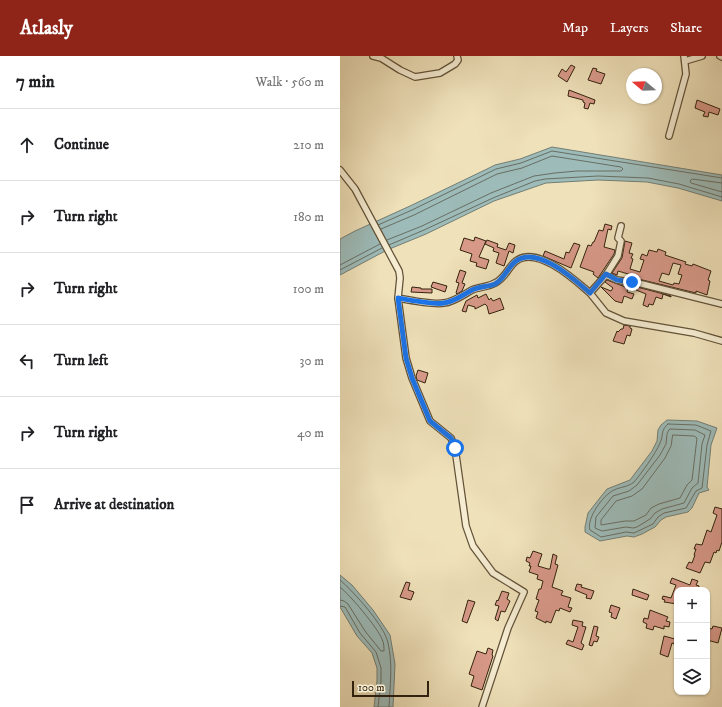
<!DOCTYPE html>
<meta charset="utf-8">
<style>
:root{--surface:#fff;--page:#f6f6f6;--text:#202124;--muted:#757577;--line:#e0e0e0;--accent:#8f2418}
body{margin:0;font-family:"IM FELL DW Pica",serif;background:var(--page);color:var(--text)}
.controls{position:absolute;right:12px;bottom:12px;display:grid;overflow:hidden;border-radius:8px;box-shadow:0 1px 3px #0004}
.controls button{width:36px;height:36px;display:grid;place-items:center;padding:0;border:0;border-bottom:1px solid var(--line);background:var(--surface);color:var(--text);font:20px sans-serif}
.compass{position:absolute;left:286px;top:12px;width:36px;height:36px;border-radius:50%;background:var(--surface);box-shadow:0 1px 3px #0004;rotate:289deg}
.scale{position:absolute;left:12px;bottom:10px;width:77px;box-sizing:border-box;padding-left:4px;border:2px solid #33220d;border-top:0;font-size:11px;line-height:14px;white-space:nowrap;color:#33220d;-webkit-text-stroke:3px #f5ecd2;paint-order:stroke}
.stop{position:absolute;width:12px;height:12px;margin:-9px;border:3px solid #1a73e8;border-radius:50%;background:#fff}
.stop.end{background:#1a73e8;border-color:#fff;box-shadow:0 1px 4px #0008}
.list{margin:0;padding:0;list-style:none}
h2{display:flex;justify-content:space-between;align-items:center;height:52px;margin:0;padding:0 16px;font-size:17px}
h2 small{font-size:13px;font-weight:400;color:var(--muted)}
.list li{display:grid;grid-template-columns:26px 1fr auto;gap:12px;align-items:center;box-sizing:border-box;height:72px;padding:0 16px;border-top:1px solid var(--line)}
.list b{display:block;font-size:15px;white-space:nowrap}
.list em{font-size:13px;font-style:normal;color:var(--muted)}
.icon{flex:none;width:22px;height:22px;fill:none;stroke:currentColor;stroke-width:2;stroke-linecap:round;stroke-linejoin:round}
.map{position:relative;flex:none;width:382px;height:651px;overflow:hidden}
header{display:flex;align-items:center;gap:24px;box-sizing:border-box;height:56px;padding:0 20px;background:var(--accent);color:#fff}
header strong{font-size:19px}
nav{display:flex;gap:22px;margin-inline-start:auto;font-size:14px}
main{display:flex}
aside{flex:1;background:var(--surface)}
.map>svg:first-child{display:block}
.water{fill:#9dbbb9;stroke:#737e74}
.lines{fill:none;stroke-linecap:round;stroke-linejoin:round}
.shore{stroke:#686e63;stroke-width:1}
.building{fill:#d89989;stroke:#33220d;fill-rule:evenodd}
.minor-casing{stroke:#625238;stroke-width:8}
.minor{stroke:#f5ecd2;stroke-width:5.5}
.route{stroke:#1a73e8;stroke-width:5}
</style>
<header>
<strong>Atlasly</strong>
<nav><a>Map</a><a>Layers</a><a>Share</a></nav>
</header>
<main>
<aside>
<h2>7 min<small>Walk · 560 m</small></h2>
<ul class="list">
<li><svg class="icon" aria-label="ahead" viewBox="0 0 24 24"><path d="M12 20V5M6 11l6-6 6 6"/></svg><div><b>Continue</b></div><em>210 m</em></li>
<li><svg class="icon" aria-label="right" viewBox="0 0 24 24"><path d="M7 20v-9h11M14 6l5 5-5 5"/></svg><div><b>Turn right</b></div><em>180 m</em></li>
<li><svg class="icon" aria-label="right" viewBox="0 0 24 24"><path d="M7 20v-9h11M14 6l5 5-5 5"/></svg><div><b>Turn right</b></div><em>100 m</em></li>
<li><svg class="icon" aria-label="left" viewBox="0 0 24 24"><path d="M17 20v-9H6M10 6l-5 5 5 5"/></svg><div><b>Turn left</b></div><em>30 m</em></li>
<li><svg class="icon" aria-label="right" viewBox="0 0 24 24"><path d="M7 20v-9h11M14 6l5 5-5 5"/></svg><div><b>Turn right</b></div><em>40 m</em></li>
<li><svg class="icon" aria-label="arrive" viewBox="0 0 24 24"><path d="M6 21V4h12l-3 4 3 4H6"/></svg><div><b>Arrive at destination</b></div></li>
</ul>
</aside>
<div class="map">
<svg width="382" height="651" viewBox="0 0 382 651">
<rect width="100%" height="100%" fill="#efe1ba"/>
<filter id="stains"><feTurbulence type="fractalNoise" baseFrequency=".005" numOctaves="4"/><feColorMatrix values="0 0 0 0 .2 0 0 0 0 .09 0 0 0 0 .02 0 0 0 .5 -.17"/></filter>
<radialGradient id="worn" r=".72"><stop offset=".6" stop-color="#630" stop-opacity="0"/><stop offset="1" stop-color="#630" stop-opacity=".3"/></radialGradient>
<g class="water">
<polygon points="212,91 382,119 382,145 338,132 307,126 258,124 206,127 154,145 86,178 47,194 0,219 0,183 15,175 70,150 147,113 155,109 180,103"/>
<polygon points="327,364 357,365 377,372 371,389 367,431 369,434 359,437 352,452 348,456 326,461 321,464 315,471 302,478 294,481 287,480 260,485 245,476 245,471 248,457 267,433 290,424 312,395 317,385 318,374 321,369"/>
<polygon points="0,519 12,529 33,554 50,579 55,608 53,651 34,651 37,625 37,612 32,597 17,580 0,551"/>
</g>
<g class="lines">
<g class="shore">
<polyline points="382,127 352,123 350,125 351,127 382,136"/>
<polyline points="38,169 72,154 156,113 181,107 212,95 382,122"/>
<polyline points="41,173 74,159 157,118 182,112 212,100 281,111 283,113 281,115 237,115 215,117 194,120 151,137 82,170 47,184"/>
<polyline points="49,189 84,174 153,142 195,125 205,123 258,120 308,122 339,128 382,141"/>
<polyline points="0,209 40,188"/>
<polyline points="0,214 42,192"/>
<path d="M328 368 356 369 371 375 367 389 362 432 356 435 346 452 324 457 318 461 313 468 294 477 286 476 261 481 250 474C246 463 263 439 274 434 280 431 288 431 294 426 301 418 316 397 320 387 324 379 320 375 328 368Z"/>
<polygon points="330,373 355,374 365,379 362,388 358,427 352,432 344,447 322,453 315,457 310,463 297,471 293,472 286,471 262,475 255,472 256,461 273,440 289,435 297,429 320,399 326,388 327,378"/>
<polygon points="333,379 354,380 357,382 352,424 347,429 340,442 319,448 311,452 306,459 294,465 285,465 261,469 261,464 276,445 292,440 302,433 325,402 331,390"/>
<path d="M0 524C13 535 45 570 48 587 53 608 50 630 49 651"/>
<path d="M0 531C10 539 37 571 42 583 44 587 44 592 44 595H41L25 575 8 548 4 545 0 544"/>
<polyline points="0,550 5,551 20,577 36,596 41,612 41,625 38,651"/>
</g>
</g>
<g class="building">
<polygon points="231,9 235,11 227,26 218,20 222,13 226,16"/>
<polygon points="253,12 257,13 256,15 265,18 261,28 248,24"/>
<polygon points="229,34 255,44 254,48 250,47 248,53 244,52 245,47 243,46 243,44 228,40"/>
<polygon points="357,44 380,53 378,59 369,56 368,61 363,60 365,56 355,52"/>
<polygon points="265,168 272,170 271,174 268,173 264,191 275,194 274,198 258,222 253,218 254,216 240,211 248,189 251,190 253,186 254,186 259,174 263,175"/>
<polygon points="135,181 146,185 139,201 149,204 146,213 136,210 137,207 130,205 132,198 120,194 124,182 134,185"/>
<polygon points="147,184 158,188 157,191 166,194 169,187 175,189 173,197 169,195 164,210 156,207 159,197 153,195 154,192 145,188"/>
<path d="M285 185 292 187 289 197 293 198 291 202 293 203 290 213 300 216 304 204 300 203 302 198 307 200 309 194 317 196 318 193 326 196 325 199 346 206 345 208 352 210 353 208 371 215 368 224 370 225 367 239 356 235V237L294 222 295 220 278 215 277 219 272 217 282 202ZM333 207 341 209 338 218 342 219 339 228 334 227 333 229 319 225 322 217 329 219Z"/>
<polygon points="234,187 240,189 231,212 203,200 205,195 224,203 226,196 229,197"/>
<polygon points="120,214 126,216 122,227 125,228 122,235 117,238 116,237 119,227 116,226"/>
<polygon points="267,224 288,232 287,236 294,238 292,243 284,240 282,247 275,245 261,231 271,235 273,232 265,226"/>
<polygon points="93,226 107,230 105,236 91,231"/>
<polygon points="72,231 81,232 81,233 92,233 92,237 71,236"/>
<polygon points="297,231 301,232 331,240 331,241 323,238 322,243 316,241 313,249 309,248 308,251 303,249 306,238 296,234"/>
<polygon points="146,238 149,244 151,242 153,245 160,242 164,253 149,258 147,250 145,248 135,253 135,251 128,249 126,256 122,255 126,245 137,239 138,242"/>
<polygon points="284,269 290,270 290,272 292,273 290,280 287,279 284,288 273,285 277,275 278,276 281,273 283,273"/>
<polygon points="78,314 88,317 85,327 77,324 76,320"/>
<polygon points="375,451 382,453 382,486 379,495 377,494 376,497 374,496 370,507 365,506 360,517 346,512 349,506 352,507 355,499 354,499 356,493 354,493 356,488 362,489 367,474 371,476 377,459 373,457"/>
<polygon points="193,495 202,498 198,510 208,513 210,513 213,498 217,500 215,508 218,509 212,531 223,535 221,539 231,542 228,551 232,552 230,556 220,552 219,555 216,554 211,567 206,565 206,567 196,562 198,556 195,555 199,544 196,543 199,533 201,533 203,525 197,523 198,519 189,516 191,510 189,510 190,507 186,505 187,501 190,502"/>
<polygon points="332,522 350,529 352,523 358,525 356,529 359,530 358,534 337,534 337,548 324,546 325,544 322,543 323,540 331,542 336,529 330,527"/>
<polygon points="66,526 70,527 68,534 74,536 71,544 60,541"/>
<polygon points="237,528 242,529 241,531 254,535 251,543 246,542 247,539 235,534"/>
<polygon points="293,533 309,539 307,544 292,539"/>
<polygon points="162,535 169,537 167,543 170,545 165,556 161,555 158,565 155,563 159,550 155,549 157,544 158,545"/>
<polygon points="128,544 135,546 127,567 122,565"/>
<polygon points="271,549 280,552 276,563 271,561 272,557 269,556"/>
<polygon points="310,554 328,561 326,565 330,566 329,571 324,570 324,573 314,570 313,574 306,572 307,568 303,566 304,562 308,563"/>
<polygon points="233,564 243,566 242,570 246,571 241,587 244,589 242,594 226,588 228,584 233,586 238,571 232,569"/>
<polygon points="254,570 258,571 256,580 259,581 257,586 254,585 252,590 249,589"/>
<polygon points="373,570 382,572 378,587 367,584 367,572 372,573"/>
<polygon points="324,580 335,583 334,588 332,587 328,601 320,598"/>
<polygon points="148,592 153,594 152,599 153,600 142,634 131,630 134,620 129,618 137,595 146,598"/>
</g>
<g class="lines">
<g class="minor-casing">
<g id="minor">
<polyline points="33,0 41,2 60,14 75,21 100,17 115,8 118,4 117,0"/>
<polyline points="380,0 382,1"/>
<polyline points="345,5 362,0"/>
<polyline points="329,80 346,18 344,0"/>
<polyline points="0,114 15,133 59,215 60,222 58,242 66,302 72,322 90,365 111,382 115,392 126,470 133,490 153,517 184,536 168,572 142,651"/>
<polyline points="281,170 278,182 281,185 278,200 266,219 277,224 302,228 382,248"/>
<polyline points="250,237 266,257 284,265 354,277 382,285"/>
<path d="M58 242C69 244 94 249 104 247 114 246 123 239 132 234 139 231 148 231 155 227 166 222 167 212 176 205 197 189 235 224 250 237L266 219"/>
</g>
</g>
<use href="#minor" class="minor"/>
</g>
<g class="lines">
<path class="route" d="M115 392 111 382 90 365 72 322 66 302 58 242C69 244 95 249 104 247 114 246 123 239 132 234 139 230 148 231 155 228 165 222 167 212 176 205 197 189 235 224 250 237L266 218 277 224 292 226"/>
</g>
<rect width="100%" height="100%" filter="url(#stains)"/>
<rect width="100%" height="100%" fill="url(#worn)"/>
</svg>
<div class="controls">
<button>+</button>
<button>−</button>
<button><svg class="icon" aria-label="layers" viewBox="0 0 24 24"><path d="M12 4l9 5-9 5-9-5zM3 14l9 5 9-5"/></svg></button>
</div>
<svg class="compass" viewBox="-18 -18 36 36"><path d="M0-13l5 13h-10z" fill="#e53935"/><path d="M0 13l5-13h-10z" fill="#757577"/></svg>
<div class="scale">100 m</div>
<div class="stop" style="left:115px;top:392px"></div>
<div class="stop end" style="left:292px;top:226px"></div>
</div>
</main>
